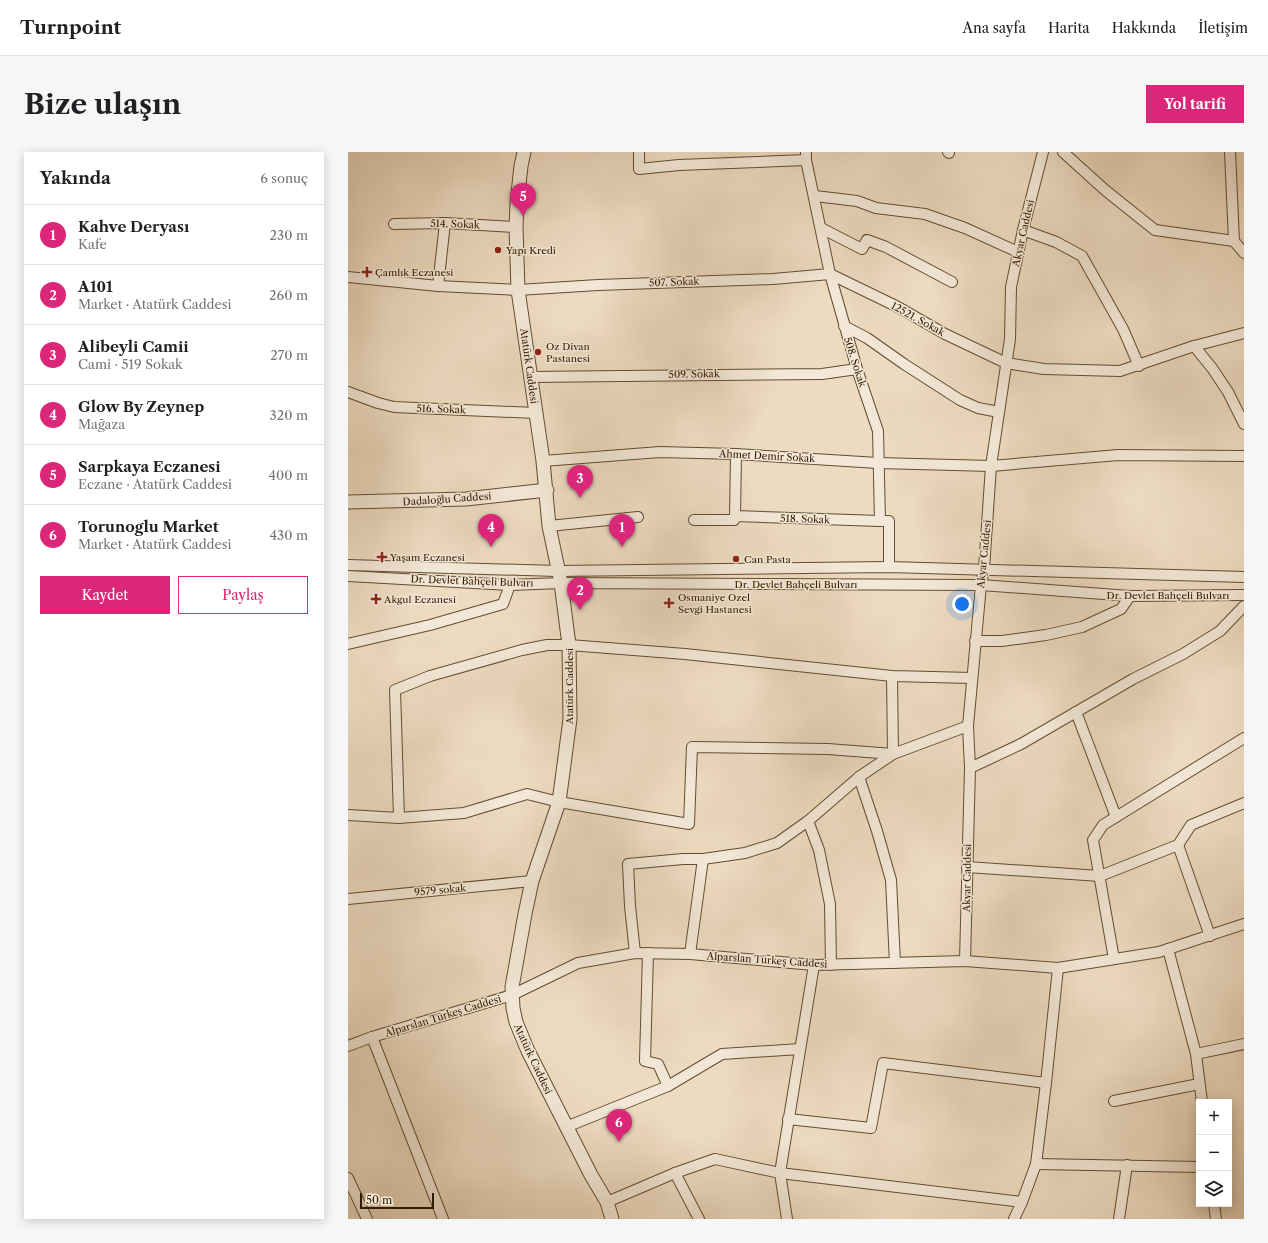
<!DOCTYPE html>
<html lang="tr">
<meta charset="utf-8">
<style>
:root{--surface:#fff;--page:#f6f6f6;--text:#202124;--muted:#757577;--line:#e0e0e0;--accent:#db2777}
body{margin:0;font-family:"Libre Caslon Text",serif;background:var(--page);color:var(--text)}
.controls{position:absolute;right:12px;bottom:12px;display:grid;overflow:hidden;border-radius:0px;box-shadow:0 2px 10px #0003}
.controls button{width:36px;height:36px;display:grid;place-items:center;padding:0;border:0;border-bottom:1px solid var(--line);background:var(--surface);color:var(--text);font:20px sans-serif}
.scale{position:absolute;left:12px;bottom:10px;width:74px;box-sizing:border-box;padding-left:4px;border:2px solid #331c00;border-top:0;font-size:11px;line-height:14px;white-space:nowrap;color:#331c00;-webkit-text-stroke:3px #f3e8d7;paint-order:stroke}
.you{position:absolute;left:614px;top:452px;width:14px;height:14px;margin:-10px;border:3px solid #fff;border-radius:50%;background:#1a73e8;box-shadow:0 0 0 6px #1a73e833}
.badge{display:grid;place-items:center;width:26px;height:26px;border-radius:50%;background:var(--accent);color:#fff;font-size:13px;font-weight:700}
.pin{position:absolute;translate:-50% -33px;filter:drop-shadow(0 1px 2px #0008)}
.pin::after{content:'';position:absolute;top:21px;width:14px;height:12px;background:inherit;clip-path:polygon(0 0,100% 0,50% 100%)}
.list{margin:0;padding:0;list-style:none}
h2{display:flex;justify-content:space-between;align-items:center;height:52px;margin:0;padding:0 16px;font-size:17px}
h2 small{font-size:13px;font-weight:400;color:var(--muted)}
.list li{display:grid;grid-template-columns:26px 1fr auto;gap:12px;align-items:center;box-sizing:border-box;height:60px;padding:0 16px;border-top:1px solid var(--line)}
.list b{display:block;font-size:15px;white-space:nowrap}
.list p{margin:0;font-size:13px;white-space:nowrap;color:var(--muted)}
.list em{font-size:13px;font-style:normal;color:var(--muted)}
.actions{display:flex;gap:8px;padding:12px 16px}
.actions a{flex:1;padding:9px 0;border:1px solid var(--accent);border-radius:0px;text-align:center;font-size:14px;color:var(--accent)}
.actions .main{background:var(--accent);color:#fff}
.icon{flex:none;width:22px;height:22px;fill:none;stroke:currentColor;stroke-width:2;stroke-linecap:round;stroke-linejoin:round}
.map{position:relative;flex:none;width:896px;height:1067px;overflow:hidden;border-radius:0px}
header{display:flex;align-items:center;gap:24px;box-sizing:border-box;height:56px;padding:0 20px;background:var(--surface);border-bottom:1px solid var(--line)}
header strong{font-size:19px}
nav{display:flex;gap:22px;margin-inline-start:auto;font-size:14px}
.intro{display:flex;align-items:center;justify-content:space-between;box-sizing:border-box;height:96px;padding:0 24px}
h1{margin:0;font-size:28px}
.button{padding:10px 18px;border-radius:0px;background:var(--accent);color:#fff;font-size:14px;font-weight:700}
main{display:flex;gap:24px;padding:0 24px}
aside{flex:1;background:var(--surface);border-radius:0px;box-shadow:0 2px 10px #0003}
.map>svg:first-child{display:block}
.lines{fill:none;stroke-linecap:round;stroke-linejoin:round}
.minor-casing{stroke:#624c30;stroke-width:12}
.tertiary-casing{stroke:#624c30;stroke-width:15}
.minor{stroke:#f3e8d7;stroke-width:10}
.tertiary{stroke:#f3e8d7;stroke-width:13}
.poi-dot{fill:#8f2418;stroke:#f3e8d7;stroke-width:1.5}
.labels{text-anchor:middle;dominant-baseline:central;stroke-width:3;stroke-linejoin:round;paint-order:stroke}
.street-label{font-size:10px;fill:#331c00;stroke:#f3e8d7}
.poi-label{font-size:10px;fill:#331c00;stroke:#f3e8d7;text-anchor:start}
</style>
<header>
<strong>Turnpoint</strong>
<nav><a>Ana sayfa</a><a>Harita</a><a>Hakkında</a><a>İletişim</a></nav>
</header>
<div class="intro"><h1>Bize ulaşın</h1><a class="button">Yol tarifi</a></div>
<main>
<aside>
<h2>Yakında<small>6 sonuç</small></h2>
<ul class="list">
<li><span class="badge">1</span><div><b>Kahve Deryası</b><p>Kafe</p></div><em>230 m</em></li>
<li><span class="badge">2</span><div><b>A101</b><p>Market · Atatürk Caddesi</p></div><em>260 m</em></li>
<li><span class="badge">3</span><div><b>Alibeyli Camii</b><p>Cami · 519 Sokak</p></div><em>270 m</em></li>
<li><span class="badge">4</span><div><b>Glow By Zeynep</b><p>Mağaza</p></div><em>320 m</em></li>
<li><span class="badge">5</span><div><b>Sarpkaya Eczanesi</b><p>Eczane · Atatürk Caddesi</p></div><em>400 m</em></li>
<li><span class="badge">6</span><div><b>Torunoglu Market</b><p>Market · Atatürk Caddesi</p></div><em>430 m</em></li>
</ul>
<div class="actions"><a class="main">Kaydet</a><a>Paylaş</a></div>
</aside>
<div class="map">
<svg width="896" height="1067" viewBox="0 0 896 1067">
<rect width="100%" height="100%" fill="#eddbc1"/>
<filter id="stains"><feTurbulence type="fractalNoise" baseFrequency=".005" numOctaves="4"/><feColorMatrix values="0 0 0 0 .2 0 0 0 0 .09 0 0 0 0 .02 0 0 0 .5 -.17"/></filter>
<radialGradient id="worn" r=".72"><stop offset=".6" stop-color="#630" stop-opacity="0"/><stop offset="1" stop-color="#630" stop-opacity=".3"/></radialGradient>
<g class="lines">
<g class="minor-casing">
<g id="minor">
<polyline points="291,0 291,17 331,13 458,8"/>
<polyline points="458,0 458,8 482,122 509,217 530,279 532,369 541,369 541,415"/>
<polyline points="600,0 601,1"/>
<polyline points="715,0 757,38 807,78 886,89 896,101"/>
<polyline points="882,0 886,89"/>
<polyline points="467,44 509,49 528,56 577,62 617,76 670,100"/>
<polyline points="46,72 97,71 168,75"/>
<polyline points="473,76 514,97 519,88 538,95 604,130"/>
<polyline points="675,78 708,90 734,104 775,177 791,214"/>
<polyline points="0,125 90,134 170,138 250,133 425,127 482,122 550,155 597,182 658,211 696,217 772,219 846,194 896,181"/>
<polyline points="90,134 97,71"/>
<polyline points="496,174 519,186 556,212 612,248 630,256 651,260"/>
<polyline points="846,194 864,216 880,240 896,272"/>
<polyline points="182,225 474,222 509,217"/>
<polyline points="0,240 30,251 46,255 187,261"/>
<polyline points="195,309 312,300 388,302 530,311 643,314 770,303 896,304"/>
<polyline points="387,364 388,302"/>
<polyline points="346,368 386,368 387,364 532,369"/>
<polyline points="201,374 290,365"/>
<polyline points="0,413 209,419 541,415 896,425"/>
<polyline points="0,424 162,433 213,431 633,433 782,444 896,443"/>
<polyline points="627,489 654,489 698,483 734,475 773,457 782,444"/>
<polyline points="0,492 82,473 155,452 162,433"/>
<polyline points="728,560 768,665"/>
<polyline points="622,616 673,592 785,527 835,502 872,479 896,454"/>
<polyline points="511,625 529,679 543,728 547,811"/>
<polyline points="0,663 51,666 116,661 179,642 211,650 341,672 344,595 480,597 545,602 544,524"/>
<polyline points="51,666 47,538 82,524 174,498 199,493 221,493 337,502 544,524 624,526"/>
<polyline points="460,669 471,698 482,752 483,813"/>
<polyline points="830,693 862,784"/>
<polyline points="619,715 752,724 830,693 843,673 896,651"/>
<polyline points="0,747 184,729"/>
<polyline points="820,797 848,902 854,950"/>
<polyline points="287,801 282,754 280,712 335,707 355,707 397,701 429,691 460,669 511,625 545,602 620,574"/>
<polyline points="300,801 297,909 310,912 320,934"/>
<polyline points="342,802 355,707"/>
<polyline points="766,807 745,688 755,673 896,586"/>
<polyline points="617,809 622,616 620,574 633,433 636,417 643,314 662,187 663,135 675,78 695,0"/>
<polyline points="24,885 95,1067"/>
<polyline points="0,894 24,885 164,843 230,811 287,801 342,802 466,813 617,809 710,816 811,800 896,772"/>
<polyline points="848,902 896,892"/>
<polyline points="766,949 851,932"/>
<polyline points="440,967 523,976 535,911 698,931"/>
<polyline points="218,975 320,934 374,902 452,897"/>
<polyline points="688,1012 851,1015"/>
<polyline points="327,1021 351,1067"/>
<polyline points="0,1026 19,1067"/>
<polyline points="259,1050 327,1021 367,1007 432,1021 674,1050"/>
<polyline points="866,1052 868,1067"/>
<polyline points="439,1067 432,1021 466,813"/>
<polyline points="666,1067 674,1050 688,1012 698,931 710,816"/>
<polyline points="771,1067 779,1013"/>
</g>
</g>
<g class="tertiary-casing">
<g id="tertiary">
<polyline points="176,0 173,14 169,51 168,75 170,138 195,309 201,374 213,431 221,493 222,567 211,650 184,729 177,762 164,835 165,856 168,870 180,899 243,1023 259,1050 264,1067"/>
<polyline points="0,350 118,347 199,338"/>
</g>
</g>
<use href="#minor" class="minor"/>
<use href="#tertiary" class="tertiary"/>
</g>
<g class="poi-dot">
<circle cx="150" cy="98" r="4"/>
<path d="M17 114h4v4h4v4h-4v4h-4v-4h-4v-4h4z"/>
<circle cx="190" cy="200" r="4"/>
<path d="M32 399h4v4h4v4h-4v4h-4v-4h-4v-4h4z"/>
<circle cx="388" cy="407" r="4"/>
<path d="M26 441h4v4h4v4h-4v4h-4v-4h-4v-4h4z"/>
<path d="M319 445h4v4h4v4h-4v4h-4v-4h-4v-4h4z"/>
</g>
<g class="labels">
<g class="street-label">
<text transform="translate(107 72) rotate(2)">514. Sokak</text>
<text transform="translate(675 81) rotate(-77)">Akyar Caddesi</text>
<text transform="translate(326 130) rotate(-2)">507. Sokak</text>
<text transform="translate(570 167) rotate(29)">12521. Sokak</text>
<text transform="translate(507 210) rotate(72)">508. Sokak</text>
<text transform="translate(181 214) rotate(82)">Atatürk Caddesi</text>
<text transform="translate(346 222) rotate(-1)">509. Sokak</text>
<text transform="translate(93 257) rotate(2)">516. Sokak</text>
<text transform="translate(419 304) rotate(3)">Ahmet Demir Sokak</text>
<text transform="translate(99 347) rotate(-4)">Dadaloğlu Caddesi</text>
<text transform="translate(457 367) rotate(2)">518. Sokak</text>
<text transform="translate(636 402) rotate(-84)">Akyar Caddesi</text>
<text transform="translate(124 429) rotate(2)">Dr. Devlet Bahçeli Bulvarı</text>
<text x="448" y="432">Dr. Devlet Bahçeli Bulvarı</text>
<text x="820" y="443">Dr. Devlet Bahçeli Bulvarı</text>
<text transform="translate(221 534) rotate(-90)">Atatürk Caddesi</text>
<text transform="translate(619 726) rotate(-89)">Akyar Caddesi</text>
<text transform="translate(92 738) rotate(-5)">9579 sokak</text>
<text transform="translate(419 808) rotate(4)">Alparslan Türkeş Caddesi</text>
<text transform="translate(95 864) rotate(-17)">Alparslan Türkeş Caddesi</text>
<text transform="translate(185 907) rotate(65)">Atatürk Caddesi</text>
</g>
<g class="poi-label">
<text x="158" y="98">Yapı Kredi</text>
<text x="27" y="120">Çamlık Eczanesi</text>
<text x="198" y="194">Oz Divan<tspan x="198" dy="12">Pastanesi</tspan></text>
<text x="42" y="405">Yaşam Eczanesi</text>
<text x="396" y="407">Can Pasta</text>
<text x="330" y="445">Osmaniye Ozel<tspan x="330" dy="12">Sevgi Hastanesi</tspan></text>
<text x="36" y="447">Akgul Eczanesi</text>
</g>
</g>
<rect width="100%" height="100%" filter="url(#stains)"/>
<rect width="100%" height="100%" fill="url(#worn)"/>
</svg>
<div class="controls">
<button>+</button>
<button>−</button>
<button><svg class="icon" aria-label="layers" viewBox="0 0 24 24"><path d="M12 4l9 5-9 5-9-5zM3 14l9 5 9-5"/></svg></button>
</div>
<div class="scale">50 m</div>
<div class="you"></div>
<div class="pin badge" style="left:274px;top:395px">1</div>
<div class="pin badge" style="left:232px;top:458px">2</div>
<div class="pin badge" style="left:232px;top:346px">3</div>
<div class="pin badge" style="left:143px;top:395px">4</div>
<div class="pin badge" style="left:175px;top:64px">5</div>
<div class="pin badge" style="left:271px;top:990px">6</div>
</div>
</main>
